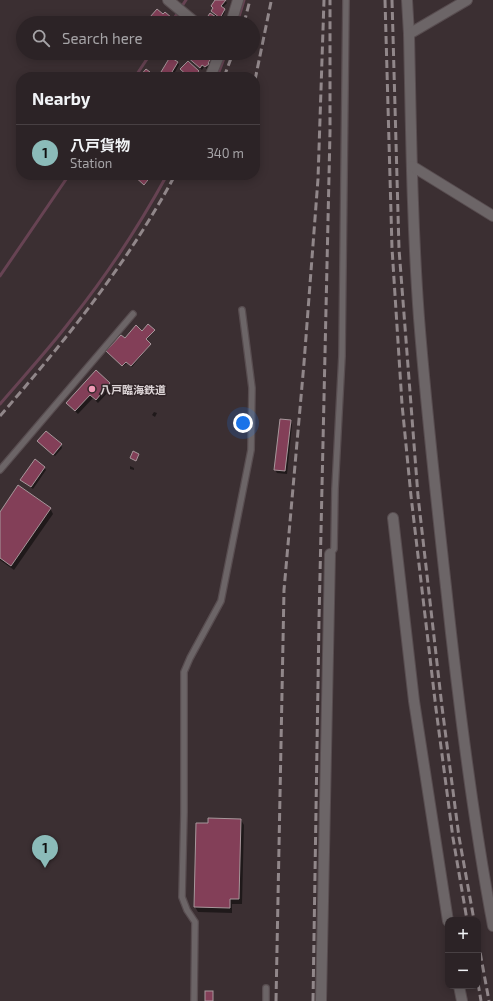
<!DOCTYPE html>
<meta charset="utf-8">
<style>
:root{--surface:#2c2326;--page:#342b2e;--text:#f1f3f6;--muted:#a6a4a7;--line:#484043;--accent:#8bbbb9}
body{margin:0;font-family:"Exo 2","Noto Sans JP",sans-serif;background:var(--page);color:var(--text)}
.controls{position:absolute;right:12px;bottom:12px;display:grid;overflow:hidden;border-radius:8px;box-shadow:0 2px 10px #0003}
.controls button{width:36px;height:36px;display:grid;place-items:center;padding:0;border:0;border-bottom:1px solid var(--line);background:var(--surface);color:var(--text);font:20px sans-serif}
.you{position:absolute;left:243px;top:423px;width:14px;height:14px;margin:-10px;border:3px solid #fff;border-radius:50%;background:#1a73e8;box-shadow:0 0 0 6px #1a73e833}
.badge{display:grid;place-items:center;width:26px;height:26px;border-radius:50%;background:var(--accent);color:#111;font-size:13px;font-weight:700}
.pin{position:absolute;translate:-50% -33px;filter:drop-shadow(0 1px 2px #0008)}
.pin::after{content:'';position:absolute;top:21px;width:14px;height:12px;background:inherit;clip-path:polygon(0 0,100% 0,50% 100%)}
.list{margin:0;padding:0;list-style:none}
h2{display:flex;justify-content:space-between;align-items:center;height:52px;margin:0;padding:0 16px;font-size:17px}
h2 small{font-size:13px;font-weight:400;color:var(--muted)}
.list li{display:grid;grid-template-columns:26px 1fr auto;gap:12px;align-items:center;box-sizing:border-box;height:56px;padding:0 16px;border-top:1px solid var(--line)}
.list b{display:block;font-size:15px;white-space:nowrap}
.list p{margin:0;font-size:13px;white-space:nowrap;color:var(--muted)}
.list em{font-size:13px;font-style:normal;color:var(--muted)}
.icon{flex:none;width:22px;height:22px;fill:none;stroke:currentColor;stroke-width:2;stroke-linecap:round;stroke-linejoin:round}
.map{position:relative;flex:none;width:493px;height:1001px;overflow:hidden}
.search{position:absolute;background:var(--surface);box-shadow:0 2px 10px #0003;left:16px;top:16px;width:244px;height:44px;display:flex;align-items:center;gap:10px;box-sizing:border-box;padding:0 14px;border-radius:22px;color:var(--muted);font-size:15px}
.panel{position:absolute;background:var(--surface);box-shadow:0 2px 10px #0003;left:16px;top:72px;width:244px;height:108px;border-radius:16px}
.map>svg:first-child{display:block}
.shadow{fill:#0007}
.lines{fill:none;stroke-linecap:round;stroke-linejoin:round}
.stream{stroke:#674353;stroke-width:3}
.building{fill:#833f58;stroke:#a7979b}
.lane-casing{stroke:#584d50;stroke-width:8}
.street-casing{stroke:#584d50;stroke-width:12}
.lane{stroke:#6c6567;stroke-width:5.5}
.street{stroke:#6c6567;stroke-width:10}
.rail{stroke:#91878a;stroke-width:3;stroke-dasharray:8 4;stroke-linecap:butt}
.poi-dot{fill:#f09ab6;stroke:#312528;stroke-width:1.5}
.labels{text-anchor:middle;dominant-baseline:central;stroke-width:3;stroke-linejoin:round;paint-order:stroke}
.poi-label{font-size:11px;font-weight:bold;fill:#ddd5d7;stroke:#312528;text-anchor:start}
</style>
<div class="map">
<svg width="493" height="1001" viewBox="0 0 493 1001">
<rect width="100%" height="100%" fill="#3b2f32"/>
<g class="shadow">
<polygon points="216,0 225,0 227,3 222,8 225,12 220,21 224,23 206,23 216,17 212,11 214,9 212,6"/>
<polygon points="164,15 171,19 173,21 171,23 156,23 151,18"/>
<polygon points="180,53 187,53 185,56"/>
<polygon points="190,53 204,53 210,60 209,66 207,69 204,67 202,70 189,58"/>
<polygon points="178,62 179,65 172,77 159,77"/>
<polygon points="181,70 199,71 200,74 197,77 178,77 185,76"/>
<polygon points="134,175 153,175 145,185 134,177"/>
<polygon points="154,331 146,340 150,345 132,367 127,363 123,366 108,352 125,339 142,332"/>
<polygon points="96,371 110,384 112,388 98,403 93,398 78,414 67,403"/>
<polygon points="154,412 157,413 155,417 152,415"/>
<polygon points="290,421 292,425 287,474 277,473 275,470"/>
<polygon points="38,441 61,445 62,448 55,456"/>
<polygon points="130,466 134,468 134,470 130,469"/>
<polygon points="44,467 46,470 33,489 23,482 22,480"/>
<polygon points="50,508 53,514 14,570 0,560 0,514"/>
<polygon points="241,820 244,825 242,904 232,904 232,913 198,912 195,907 209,824"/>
</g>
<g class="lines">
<g class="stream">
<polyline points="171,23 186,0"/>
<polyline points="237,23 244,0"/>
<polyline points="135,77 151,53"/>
<polyline points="217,77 226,53"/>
<polyline points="0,276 69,175"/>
<path d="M0 404C24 376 49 349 71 320 107 275 139 226 167 175"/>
</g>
</g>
<g class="building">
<polygon points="215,0 226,0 221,6 225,9 220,18 211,11 213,8 211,6"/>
<polygon points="157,9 163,14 165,12 172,18 167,23 156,23 150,17"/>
<polygon points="210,13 225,23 205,23 204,22"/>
<polygon points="189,53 205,53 210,57 208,59 210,60 208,63 209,64 205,67 202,65 200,68 186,56"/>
<polygon points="170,57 178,62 169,77 158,77"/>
<polygon points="188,61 199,71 194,77 189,77 180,69"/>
<polygon points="146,69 150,72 148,73 152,77 139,77"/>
<polygon points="182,72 187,77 177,77"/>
<polygon points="133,175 152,175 144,185"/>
<polygon points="148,324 155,330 146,339 151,344 131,366 126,362 122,366 106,351 121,335 125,338 136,325 142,331"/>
<polygon points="96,370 110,383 96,400 90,395 75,411 66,403"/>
<polygon points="280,419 291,420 285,471 274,470"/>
<polygon points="46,431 62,444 53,455 37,441"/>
<polygon points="133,451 139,454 136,461 130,458"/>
<polygon points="35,459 45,467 31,487 20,480"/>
<polygon points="18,485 51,508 11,566 0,558 0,512"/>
<polygon points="208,818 241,819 239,899 230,899 230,908 194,907 196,823 208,823"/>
<rect x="205" y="991" width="8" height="10"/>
</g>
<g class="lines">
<g class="lane-casing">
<g id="lane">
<polyline points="0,470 133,314"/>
<polyline points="330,554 334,549 335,489 342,356 346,0"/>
<polyline points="194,1001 195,922 187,910 182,897 184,813 184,672 190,658 221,601 251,450 252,388 242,310"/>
<polyline points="266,1001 266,988"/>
</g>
</g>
<g class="street-casing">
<g id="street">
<polyline points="168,0 196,23"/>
<polyline points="407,0 409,34"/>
<path d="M467 0 409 34C411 128 412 223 419 318 426 407 436 497 446 587 458 700 472 814 493 926"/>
<polyline points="231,23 238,0"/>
<polyline points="210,77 220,53"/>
<polyline points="412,166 493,216"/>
<polyline points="393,518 414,701 448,921"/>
<polyline points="459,986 462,1001"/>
<polyline points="321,1001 330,554"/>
</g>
</g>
<use href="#lane" class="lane"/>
<use href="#street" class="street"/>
<g class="rail">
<polyline points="385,0 392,248 402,404 411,496 436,709 453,838 467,920"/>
<polyline points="392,0 399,249 418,496 442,707 459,837 474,920"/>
<polyline points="244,23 250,0"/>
<polyline points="224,77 233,53"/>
<polyline points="255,80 271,2"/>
<path d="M0 416C65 341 128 263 175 175"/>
<polyline points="478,941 489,1001"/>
<polyline points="478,983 481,1001"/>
<polyline points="276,1001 284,590 304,363 318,179 324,0"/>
<polyline points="313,1001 319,620 330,132 330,0"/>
</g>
</g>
<circle class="poi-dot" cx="92" cy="389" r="4"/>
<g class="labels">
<g class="poi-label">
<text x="100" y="389">八戸臨海鉄道</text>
</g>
</g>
</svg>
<div class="controls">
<button>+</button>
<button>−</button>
</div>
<div class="you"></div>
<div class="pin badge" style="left:45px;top:868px">1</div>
<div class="search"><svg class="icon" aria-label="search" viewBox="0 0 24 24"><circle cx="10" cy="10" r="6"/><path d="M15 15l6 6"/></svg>Search here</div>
<section class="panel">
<h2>Nearby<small></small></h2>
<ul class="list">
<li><span class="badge">1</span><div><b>八戸貨物</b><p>Station</p></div><em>340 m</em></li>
</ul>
</section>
</div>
